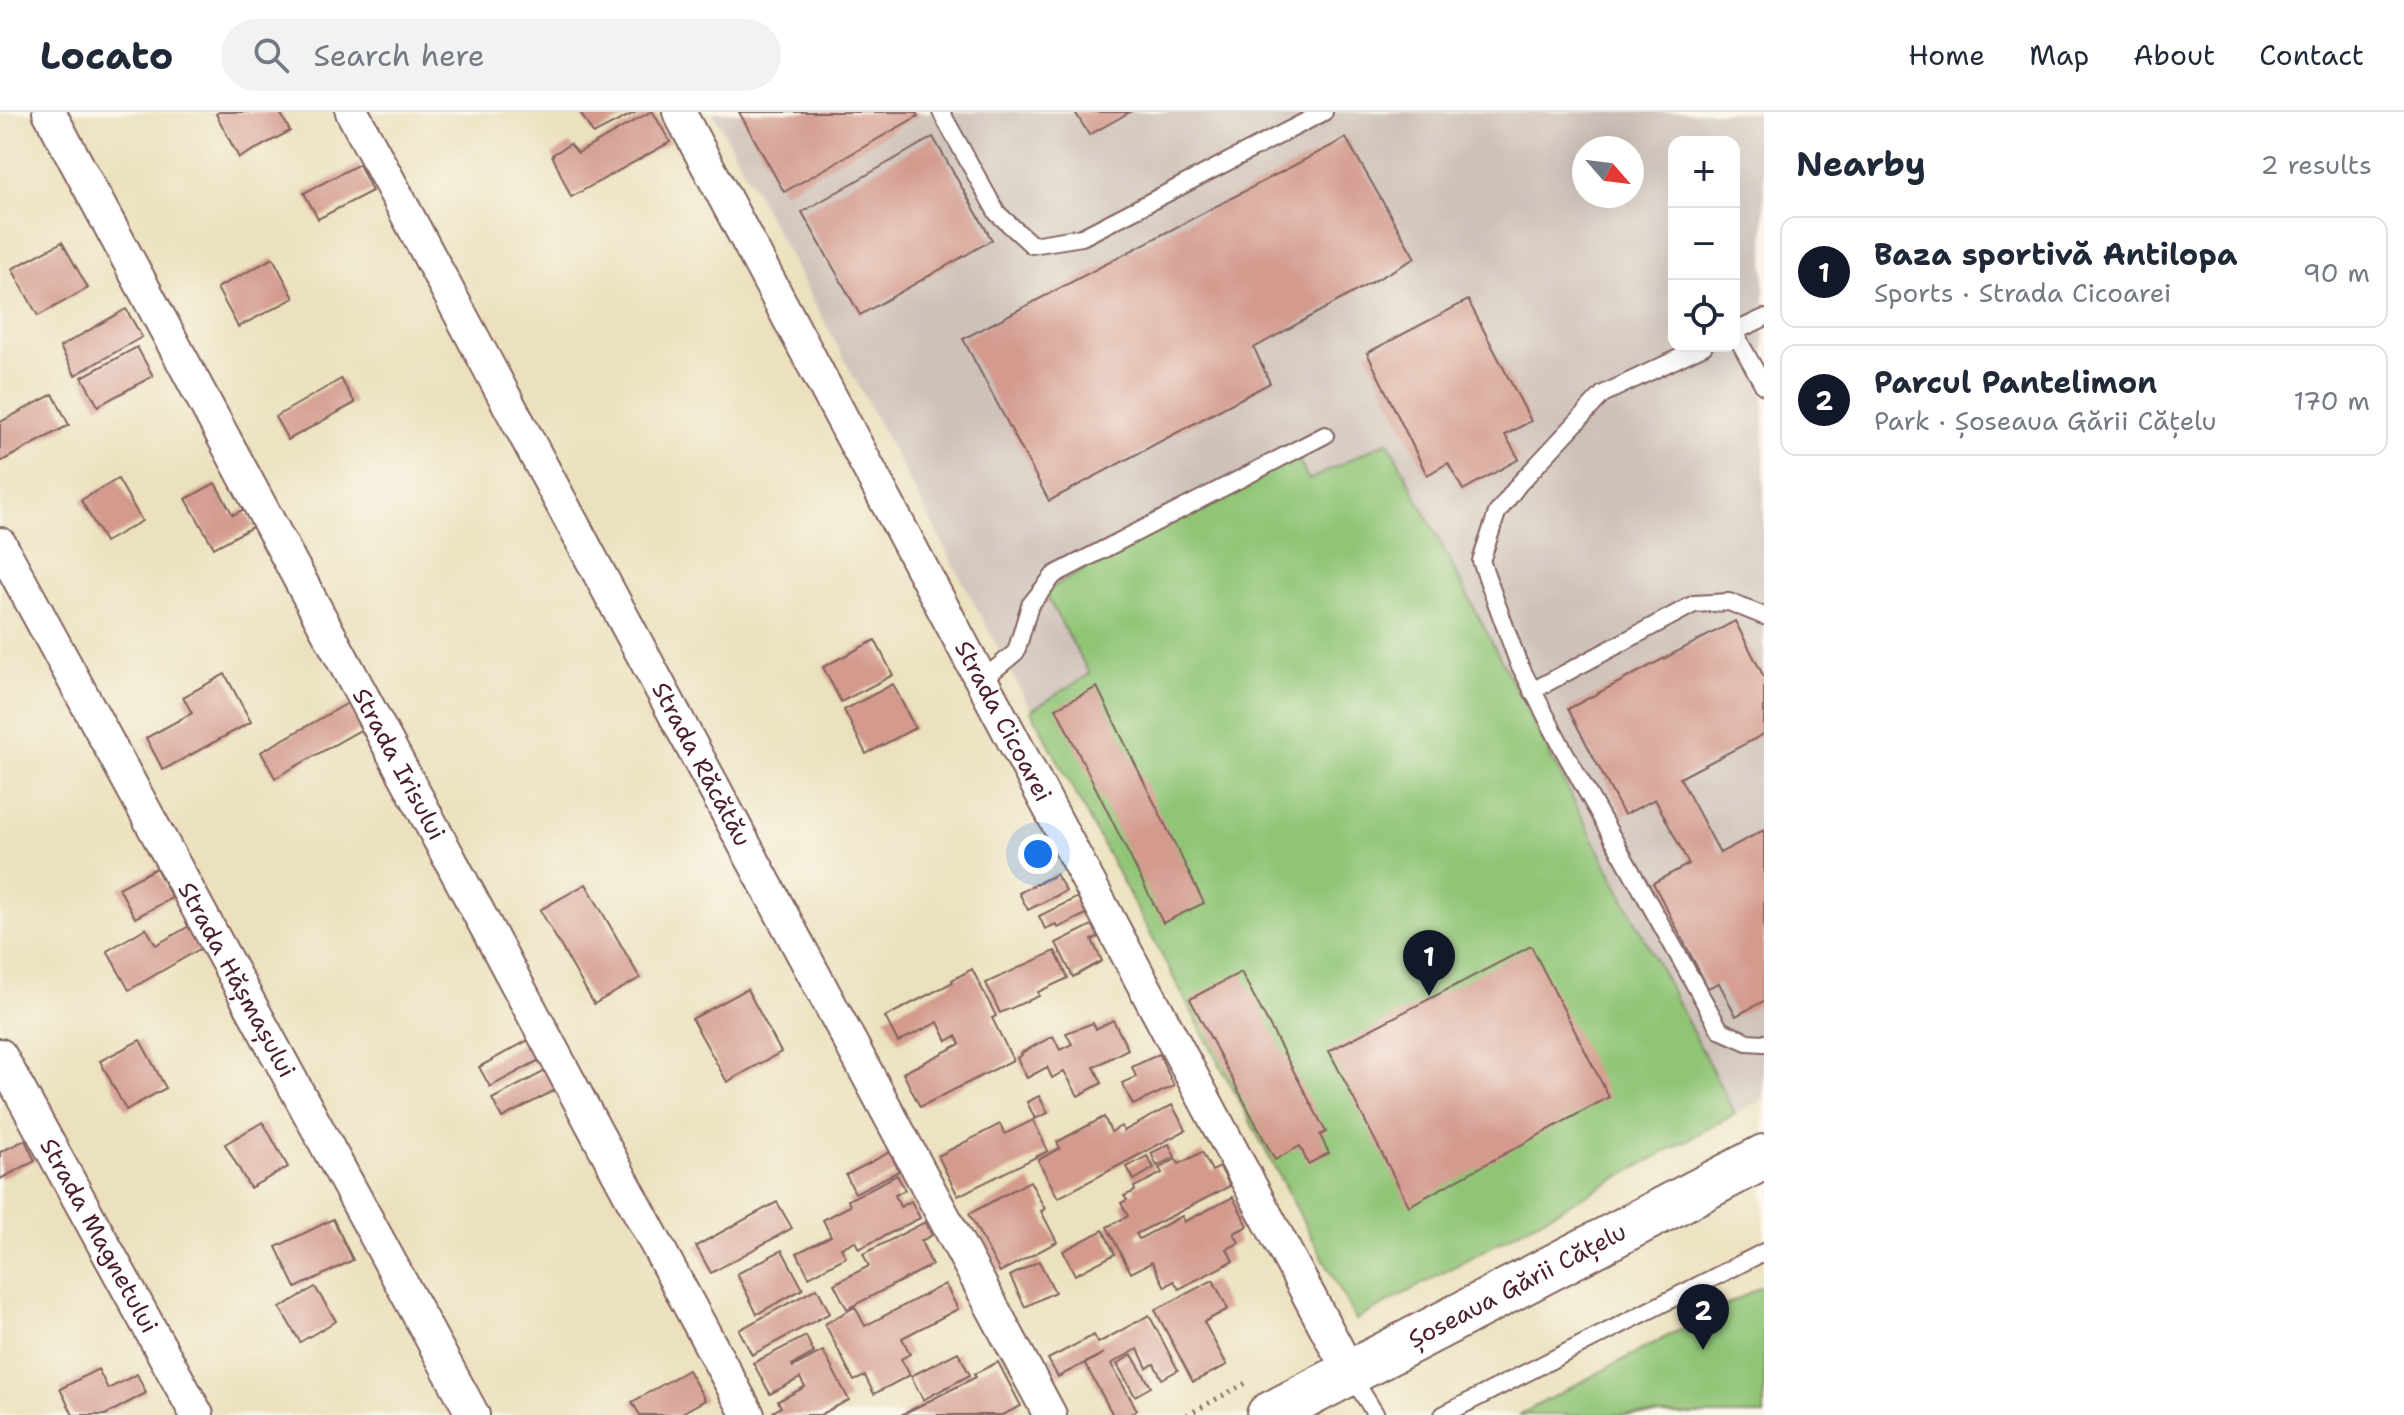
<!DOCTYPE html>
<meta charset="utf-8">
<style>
:root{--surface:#fff;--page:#f2f2f3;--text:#1f2937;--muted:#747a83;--line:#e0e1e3;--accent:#111827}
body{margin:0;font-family:"Shantell Sans",sans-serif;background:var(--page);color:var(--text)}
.controls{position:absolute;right:24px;top:24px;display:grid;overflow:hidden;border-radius:16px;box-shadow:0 8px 32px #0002}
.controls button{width:72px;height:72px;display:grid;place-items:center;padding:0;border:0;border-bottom:2px solid var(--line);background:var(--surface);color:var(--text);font:40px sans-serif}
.compass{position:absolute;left:1572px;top:24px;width:72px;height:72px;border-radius:50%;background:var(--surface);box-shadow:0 8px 32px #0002;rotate:118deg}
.you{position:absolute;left:1038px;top:742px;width:28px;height:28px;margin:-20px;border:6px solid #fff;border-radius:50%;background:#1a73e8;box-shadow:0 0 0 12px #1a73e833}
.badge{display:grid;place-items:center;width:52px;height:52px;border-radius:50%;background:var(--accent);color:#fff;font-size:26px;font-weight:700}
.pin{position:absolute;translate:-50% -66px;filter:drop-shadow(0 2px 4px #0008)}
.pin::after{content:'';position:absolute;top:42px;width:28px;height:24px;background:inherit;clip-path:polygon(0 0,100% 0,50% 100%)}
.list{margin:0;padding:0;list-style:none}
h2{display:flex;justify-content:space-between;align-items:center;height:104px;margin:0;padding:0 32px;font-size:34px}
h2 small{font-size:26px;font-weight:400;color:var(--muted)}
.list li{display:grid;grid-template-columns:52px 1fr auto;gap:24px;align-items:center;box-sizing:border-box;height:112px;margin:0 16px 16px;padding:0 16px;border:2px solid var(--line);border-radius:16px}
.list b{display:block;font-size:30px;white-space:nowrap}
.list p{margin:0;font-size:26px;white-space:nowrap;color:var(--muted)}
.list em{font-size:26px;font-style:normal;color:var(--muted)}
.icon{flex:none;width:44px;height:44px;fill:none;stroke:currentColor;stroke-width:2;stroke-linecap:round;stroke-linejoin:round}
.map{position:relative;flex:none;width:1764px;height:1303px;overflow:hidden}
header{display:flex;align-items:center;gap:48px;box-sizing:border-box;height:112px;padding:0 40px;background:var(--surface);border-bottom:2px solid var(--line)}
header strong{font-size:38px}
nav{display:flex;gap:44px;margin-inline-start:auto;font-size:28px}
.search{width:560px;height:72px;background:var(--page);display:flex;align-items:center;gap:20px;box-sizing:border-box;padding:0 28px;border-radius:44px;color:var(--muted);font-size:30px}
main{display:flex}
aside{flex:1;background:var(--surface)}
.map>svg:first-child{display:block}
.industrial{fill:#cec1ba;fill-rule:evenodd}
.green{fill:#90c576;stroke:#6d7250;stroke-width:2}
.building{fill:#d39a8d}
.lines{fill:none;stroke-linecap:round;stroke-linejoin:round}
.lane-casing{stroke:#82635e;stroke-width:20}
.street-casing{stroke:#82635e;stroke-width:36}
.secondary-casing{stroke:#82635e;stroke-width:48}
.path{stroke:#82635e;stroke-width:5;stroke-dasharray:2 6;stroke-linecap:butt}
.lane{stroke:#fff;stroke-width:16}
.street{stroke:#fff;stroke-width:32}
.secondary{stroke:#fff;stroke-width:44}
.labels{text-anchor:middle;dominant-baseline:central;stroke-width:6;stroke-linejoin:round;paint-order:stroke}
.street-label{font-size:24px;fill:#4a1f2b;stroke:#fbf7ec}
</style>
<header>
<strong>Locato</strong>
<div class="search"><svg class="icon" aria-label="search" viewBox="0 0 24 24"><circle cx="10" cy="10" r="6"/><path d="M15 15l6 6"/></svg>Search here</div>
<nav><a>Home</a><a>Map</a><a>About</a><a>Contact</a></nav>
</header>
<main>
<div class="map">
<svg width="1764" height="1303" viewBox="0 0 1764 1303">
<rect width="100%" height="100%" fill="#fbf7ec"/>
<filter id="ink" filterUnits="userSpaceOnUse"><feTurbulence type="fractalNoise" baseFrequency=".0125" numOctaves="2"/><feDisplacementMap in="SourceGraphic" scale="16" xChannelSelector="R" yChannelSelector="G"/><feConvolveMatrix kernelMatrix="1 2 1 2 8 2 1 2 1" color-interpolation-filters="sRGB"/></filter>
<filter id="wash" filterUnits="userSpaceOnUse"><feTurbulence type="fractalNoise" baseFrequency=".006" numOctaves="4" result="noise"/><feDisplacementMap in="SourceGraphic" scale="32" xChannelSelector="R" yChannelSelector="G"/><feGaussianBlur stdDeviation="1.8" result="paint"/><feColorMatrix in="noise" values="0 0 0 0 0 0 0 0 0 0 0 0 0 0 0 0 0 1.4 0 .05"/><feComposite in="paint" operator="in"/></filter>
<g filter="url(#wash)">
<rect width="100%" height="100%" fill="#ebe1be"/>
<path class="industrial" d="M713 0H1764V987L1735 1002 1388 329 1308 369 1294 340 1044 481 1090 562 1031 598ZM1674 30H1734V234H1674ZM1584 36H1632V84H1584Z"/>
<g class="green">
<polygon points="1388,329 1735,1002 1356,1208 1031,598 1090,562 1044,480 1294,340 1309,368"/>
<polygon points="1764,1173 1764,1303 1519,1303"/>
</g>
<g id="blocks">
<g class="building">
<polygon points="219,0 280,0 290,19 239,46 216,2"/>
<polygon points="580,0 636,0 593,22"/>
<polygon points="650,0 653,0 670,30 571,85 552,43 570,32 578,41"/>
<polygon points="739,0 916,0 918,4 784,80"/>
<polygon points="1075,0 1130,0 1089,23"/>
<polygon points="933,25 992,128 860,203 802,100"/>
<polygon points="1346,26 1415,146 1254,236 1270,271 1049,389 963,227"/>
<polygon points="359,52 372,79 318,107 304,81"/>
<polygon points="62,130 88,176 38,204 12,157"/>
<polygon points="273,146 294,186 238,215 217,176"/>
<polygon points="1468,188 1531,309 1505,323 1519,347 1463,378 1448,351 1427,363 1367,241"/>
<polygon points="126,197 142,225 75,263 60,235"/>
<polygon points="137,235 153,264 98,294 82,265"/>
<polygon points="341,267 355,291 288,328 275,305"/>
<polygon points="53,282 69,313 0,350 0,310"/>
<polygon points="118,367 142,409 105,430 81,388"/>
<polygon points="215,371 233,403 244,397 254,414 214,436 186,387"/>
<polygon points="1735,509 1764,565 1764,622 1680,666 1720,741 1764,718 1764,889 1736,904 1719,871 1708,876 1653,771 1689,752 1655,687 1624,703 1568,597"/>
<polygon points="875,528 893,563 841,590 823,555"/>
<polygon points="225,562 251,610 163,658 146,626 192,601 183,585"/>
<polygon points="893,572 915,616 866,642 844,598"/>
<polygon points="1097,575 1204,791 1163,811 1056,596"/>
<polygon points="348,591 362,617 275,666 261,640"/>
<polygon points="156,756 172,786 135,806 119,776"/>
<polygon points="1056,762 1066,779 1028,798 1019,781"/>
<polygon points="586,772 640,866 594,892 540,798"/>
<polygon points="1078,785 1086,802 1058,816 1056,812 1045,817 1039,804"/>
<polygon points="1094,812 1100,824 1092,828 1102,849 1073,865 1056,831"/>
<polygon points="191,813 203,835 129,878 107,839 146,816 156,833"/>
<polygon points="1531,834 1609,985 1409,1094 1329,939"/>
<polygon points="1055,839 1068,866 1038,880 1039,884 1000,901 986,871"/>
<polygon points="972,857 996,904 992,906 1013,948 920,995 903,961 960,932 956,924 947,929 938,910 898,930 885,905 953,870 952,868"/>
<polygon points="1241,860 1326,1020 1320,1023 1329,1041 1308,1052 1300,1034 1275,1048 1190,887"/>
<polygon points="747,877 781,940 727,970 692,907"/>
<polygon points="1113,908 1128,937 1094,955 1102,971 1078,984 1064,959 1052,966 1047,955 1027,966 1017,946 1022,943 1021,941 1053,924 1060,938 1072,932 1066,921 1093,911 1096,917"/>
<polygon points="530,927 541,947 490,975 479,955"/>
<polygon points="140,928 166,976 126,998 100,949"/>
<polygon points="1159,942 1174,974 1133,993 1122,971 1136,965 1132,955"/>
<polygon points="549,957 559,976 502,1006 492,987"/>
<polygon points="1039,984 1048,1001 1035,1007 1027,990"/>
<polygon points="1172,993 1186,1018 1058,1086 1038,1048 1060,1036 1057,1030 1104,1005 1111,1020 1121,1014 1124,1019"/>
<polygon points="1033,1008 1048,1039 958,1084 938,1044 1000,1012 1005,1022"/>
<polygon points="263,1010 288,1055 250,1076 225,1032"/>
<polygon points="25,1028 35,1049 0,1067 0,1040"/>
<polygon points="1169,1032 1175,1045 1157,1054 1151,1041"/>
<polygon points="890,1040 899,1059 855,1081 846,1063"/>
<polygon points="1202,1040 1212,1059 1220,1055 1230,1074 1136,1122 1139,1127 1182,1104 1184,1110 1233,1085 1248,1114 1234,1121 1239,1131 1227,1137 1233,1149 1179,1177 1174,1169 1165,1175 1152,1150 1131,1161 1107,1115 1128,1104 1121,1091 1127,1088 1124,1084 1135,1079 1134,1075 1162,1061 1159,1056 1176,1047 1179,1052"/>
<polygon points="1147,1044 1154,1056 1134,1068 1127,1055"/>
<polygon points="897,1063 905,1078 895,1083 900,1095 911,1089 920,1106 859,1137 855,1129 841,1136 846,1145 809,1165 797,1141 831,1124 823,1108 850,1094 848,1088"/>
<polygon points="1030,1069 1045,1097 1041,1099 1057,1130 1000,1160 969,1102"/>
<polygon points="777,1090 792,1116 711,1161 696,1134"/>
<polygon points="333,1107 353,1148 296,1176 276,1135"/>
<polygon points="925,1110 932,1123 921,1129 932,1153 847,1197 834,1172 869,1154 863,1142"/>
<polygon points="1103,1118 1115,1142 1075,1163 1063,1139"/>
<polygon points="782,1138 803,1177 757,1202 737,1162"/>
<polygon points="1039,1149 1055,1180 1025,1195 1010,1164"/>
<polygon points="1213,1168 1228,1197 1204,1210 1227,1253 1193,1270 1155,1198"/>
<polygon points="945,1172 958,1197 902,1226 910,1242 901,1247 910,1263 874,1282 865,1264 854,1269 825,1212 855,1195 865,1214"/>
<polygon points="315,1175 336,1209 300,1230 280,1196"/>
<polygon points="817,1176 830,1201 752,1243 739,1218"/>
<polygon points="1149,1203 1178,1258 1162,1267 1154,1252 1147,1256 1138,1237 1111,1252 1137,1298 1128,1303 1113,1303 1085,1252 1104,1241 1058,1265 1048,1247 1094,1223 1098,1231"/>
<polygon points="806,1224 814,1241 792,1253 793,1255 823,1239 849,1288 820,1303 774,1303 773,1300 781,1295 778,1289 805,1275 800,1266 770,1282 753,1251"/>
<polygon points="958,1240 970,1263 923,1288 911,1264"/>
<polygon points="1132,1243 1151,1275 1135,1284 1117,1252"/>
<polygon points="998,1250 1021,1294 1002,1303 901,1303 976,1265 974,1262"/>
<polygon points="98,1257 108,1277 137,1262 146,1281 105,1303 73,1303 60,1277"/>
<polygon points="688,1258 705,1288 678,1303 640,1303 632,1290"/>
</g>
</g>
</g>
<g filter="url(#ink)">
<use href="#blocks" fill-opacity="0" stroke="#82635e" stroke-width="2"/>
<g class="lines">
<g class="lane-casing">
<g id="lane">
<polyline points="941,0 997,101 1032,133 1082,125 1324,0"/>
<polyline points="1734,220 1764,274"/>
<polyline points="1734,220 1764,206"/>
<polyline points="1704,234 1603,282 1519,372 1497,401 1481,449 1518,550 1563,637 1720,918 1747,930 1764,931"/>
<polyline points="982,568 1016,540 1030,493 1054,463 1325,323"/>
<polyline points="1532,579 1694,492 1729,490 1764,504"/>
<polyline points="1351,1263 1376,1303"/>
<polyline points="1443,1303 1764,1140"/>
</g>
</g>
<g class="street-casing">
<g id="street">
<path id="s1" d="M49 0 748 1303"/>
<path id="s2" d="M352 0 1050 1303"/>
<path id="s3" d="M679 0 1350 1261"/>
<path id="s4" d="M0 432 473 1303"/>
<path id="s5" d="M0 943 197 1303"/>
</g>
</g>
<g class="secondary-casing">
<g id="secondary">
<path id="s6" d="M1269 1303 1764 1045"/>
</g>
</g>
<polyline class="path" points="1187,1303 1246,1271"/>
<use href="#lane" class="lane"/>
<use href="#street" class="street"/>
<use href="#secondary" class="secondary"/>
</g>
</g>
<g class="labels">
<g class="street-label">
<text stroke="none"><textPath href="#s3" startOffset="690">Strada Cicoarei</textPath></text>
<text stroke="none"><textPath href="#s1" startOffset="740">Strada Irisului</textPath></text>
<text stroke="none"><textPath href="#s2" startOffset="740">Strada Răcătău</textPath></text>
<text stroke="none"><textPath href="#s4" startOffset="496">Strada Hășmașului</textPath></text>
<text stroke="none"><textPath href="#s5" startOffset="206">Strada Magnetului</textPath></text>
<text stroke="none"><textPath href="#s6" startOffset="280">Șoseaua Gării Cățelu</textPath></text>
</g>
</g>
</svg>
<div class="controls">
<button>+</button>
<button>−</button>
<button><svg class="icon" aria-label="locate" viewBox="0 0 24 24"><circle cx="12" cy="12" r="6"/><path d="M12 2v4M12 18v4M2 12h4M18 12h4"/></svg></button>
</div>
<svg class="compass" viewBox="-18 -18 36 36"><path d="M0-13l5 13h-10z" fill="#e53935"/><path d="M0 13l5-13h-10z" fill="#747a83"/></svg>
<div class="you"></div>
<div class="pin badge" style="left:1429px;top:884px">1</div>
<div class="pin badge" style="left:1703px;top:1238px">2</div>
</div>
<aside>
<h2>Nearby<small>2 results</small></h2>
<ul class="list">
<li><span class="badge">1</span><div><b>Baza sportivă Antilopa</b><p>Sports · Strada Cicoarei</p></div><em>90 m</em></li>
<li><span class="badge">2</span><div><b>Parcul Pantelimon</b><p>Park · Șoseaua Gării Cățelu</p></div><em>170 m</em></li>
</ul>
</aside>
</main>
